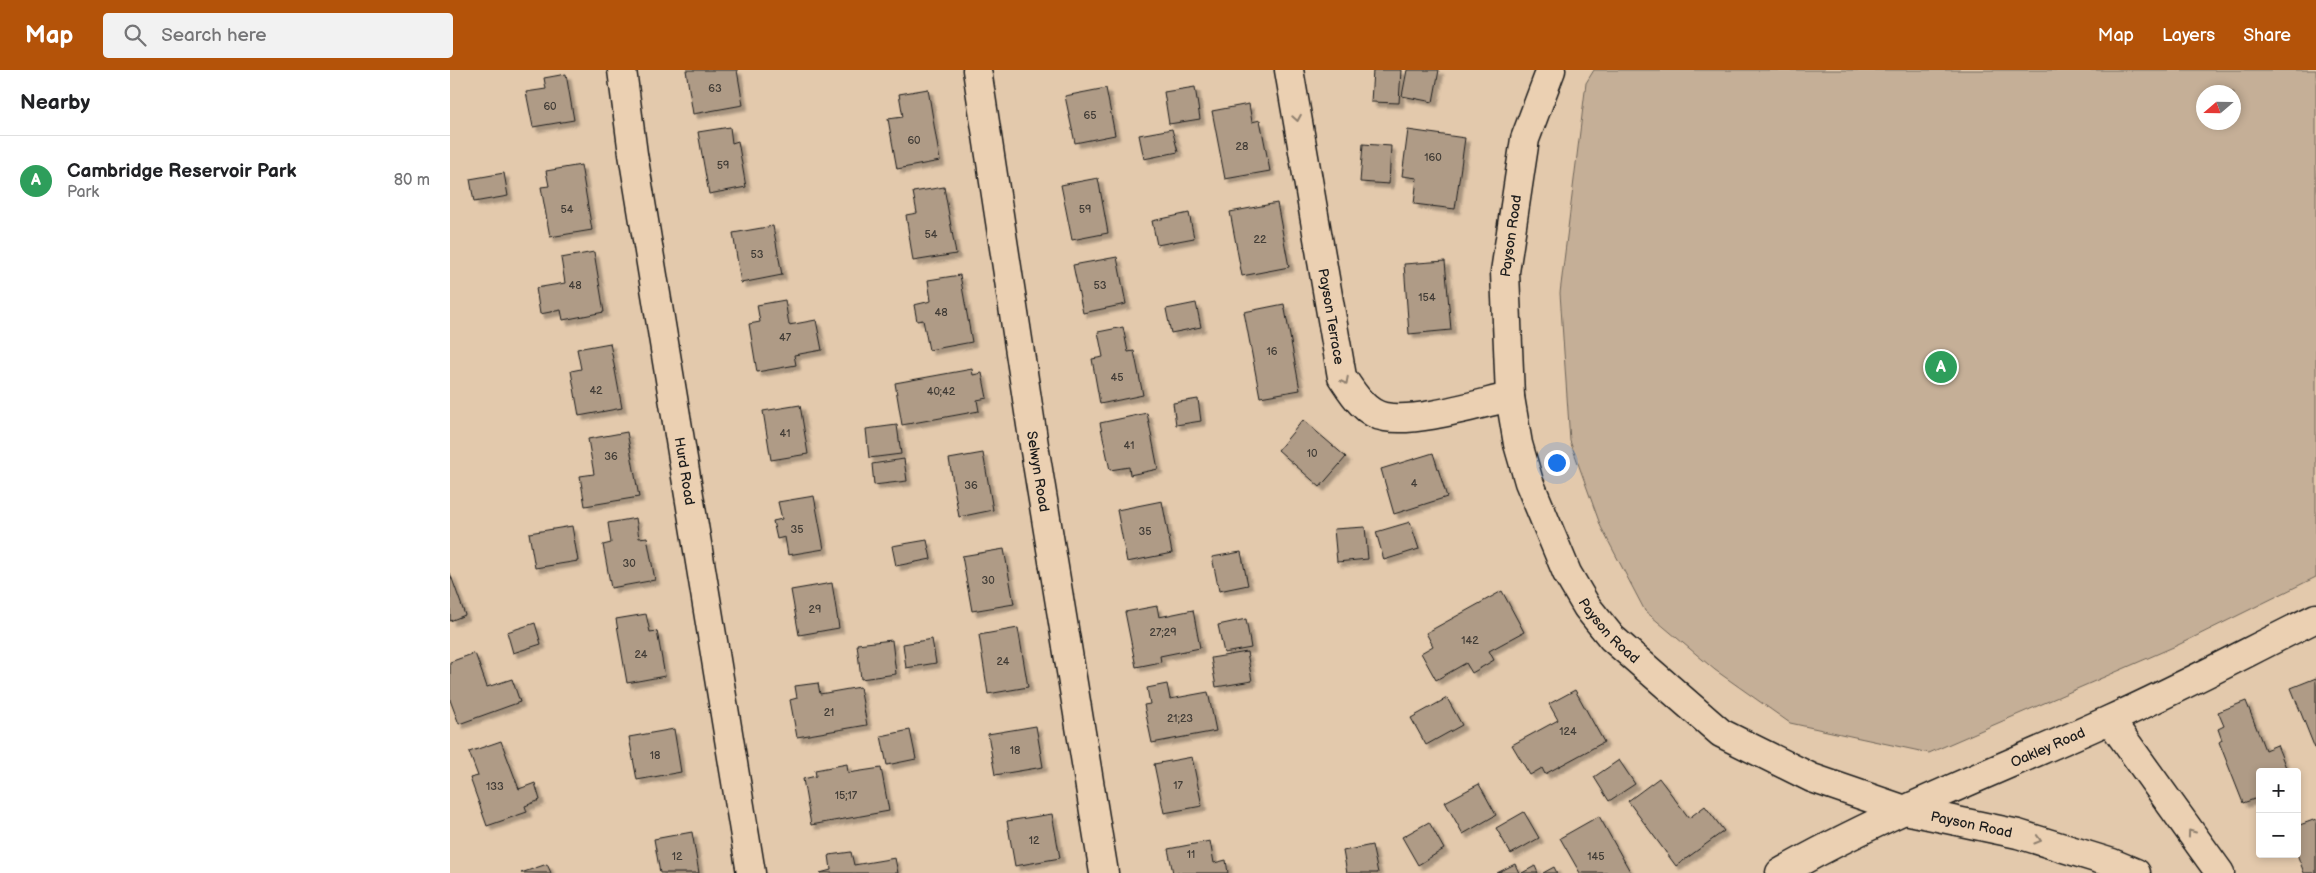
<!DOCTYPE html>
<meta charset="utf-8">
<style>
:root{--surface:#fff;--page:#f2f2f2;--text:#202124;--muted:#757577;--line:#e0e0e0;--accent:#b45309}
body{margin:0;font-family:"Balsamiq Sans",sans-serif;background:var(--page);color:var(--text)}
.controls{position:absolute;right:15px;bottom:15px;display:grid;overflow:hidden;border-radius:5px;box-shadow:0 2px 8px #0003}
.controls button{width:45px;height:45px;display:grid;place-items:center;padding:0;border:0;border-bottom:1px solid var(--line);background:var(--surface);color:var(--text);font:25px sans-serif}
.compass{position:absolute;left:1746px;top:15px;width:45px;height:45px;border-radius:50%;background:var(--surface);box-shadow:0 2px 8px #0003;rotate:250deg}
.you{position:absolute;left:1106px;top:392px;width:18px;height:18px;margin:-12px;border:4px solid #fff;border-radius:50%;background:#1a73e8;box-shadow:0 0 0 8px #1a73e833}
.badge{display:grid;place-items:center;width:32px;height:32px;border-radius:50%;background:var(--accent);color:#fff;font-size:16px;font-weight:700}
.pin{position:absolute;translate:-50% -50%;border:2px solid #fff;box-shadow:0 1px 5px #0006}
.list{margin:0;padding:0;list-style:none}
h2{display:flex;justify-content:space-between;align-items:center;height:65px;margin:0;padding:0 20px;font-size:21px}
h2 small{font-size:16px;font-weight:400;color:var(--muted)}
.list li{display:grid;grid-template-columns:32px 1fr auto;gap:15px;align-items:center;box-sizing:border-box;height:90px;padding:0 20px;border-top:1px solid var(--line)}
.list b{display:block;font-size:19px;white-space:nowrap}
.list p{margin:0;font-size:16px;white-space:nowrap;color:var(--muted)}
.list em{font-size:16px;font-style:normal;color:var(--muted)}
.icon{flex:none;width:28px;height:28px;fill:none;stroke:currentColor;stroke-width:2;stroke-linecap:round;stroke-linejoin:round}
.map{position:relative;flex:none;width:1866px;height:803px;overflow:hidden}
header{display:flex;align-items:center;gap:30px;box-sizing:border-box;height:70px;padding:0 25px;background:var(--accent);color:#fff}
header strong{font-size:24px}
nav{display:flex;gap:28px;margin-inline-start:auto;font-size:18px}
.search{width:350px;height:45px;background:var(--page);display:flex;align-items:center;gap:12px;box-sizing:border-box;padding:0 18px;border-radius:5px;color:var(--muted);font-size:19px}
main{display:flex}
aside{flex:1;background:var(--surface)}
.map>svg:first-child{display:block}
.green{fill:#c5af97;stroke:#70665a;fill-rule:evenodd}
.building{fill:#af9b86;stroke:#1c1c1c;filter:url(#shadow)}
.lines{fill:none;stroke-linecap:round;stroke-linejoin:round}
.minor-casing{stroke:#1c1c1c;stroke-width:31}
.minor{stroke:#ebd0b2;stroke-width:28}
.oneway{stroke:#8e7f6e}
.labels{text-anchor:middle;dominant-baseline:central;stroke-width:4.5;stroke-linejoin:round;paint-order:stroke}
.number-label{font-size:11px;fill:#413c36}
.street-label{font-size:14px;fill:#1c1c1c;stroke:#ebd0b2}
</style>
<header>
<strong>Map</strong>
<div class="search"><svg class="icon" aria-label="search" viewBox="0 0 24 24"><circle cx="10" cy="10" r="6"/><path d="M15 15l6 6"/></svg>Search here</div>
<nav><a>Map</a><a>Layers</a><a>Share</a></nav>
</header>
<main>
<aside>
<h2>Nearby<small></small></h2>
<ul class="list">
<li><span class="badge" style="background:#2e9e5b">A</span><div><b>Cambridge Reservoir Park</b><p>Park</p></div><em>80 m</em></li>
</ul>
</aside>
<div class="map">
<svg width="1866" height="803" viewBox="0 0 1866 803">
<defs>
<filter id="shadow"><feDropShadow dx="4.5" dy="4.5" stdDeviation="1" flood-color="#0004"/></filter>
</defs>
<rect width="100%" height="100%" fill="#e3c9ac"/>
<filter id="ink" filterUnits="userSpaceOnUse"><feTurbulence type="fractalNoise" baseFrequency=".02" numOctaves="2"/><feDisplacementMap in="SourceGraphic" scale="10" xChannelSelector="R" yChannelSelector="G"/><feConvolveMatrix kernelMatrix="1 2 1 2 8 2 1 2 1" color-interpolation-filters="sRGB"/></filter>
<g filter="url(#ink)">
<path class="green" d="M1144 0H1866V507L1728 575 1479 683 1340 653 1265 600 1195 541 1151 457 1120 371 1110 223 1136 13ZM1754 22H1784V52H1754Z"/>
<g class="building">
<polygon points="236,0 287,0 293,35 243,44"/>
<polygon points="923,0 951,0 949,33 921,32"/>
<polygon points="957,0 989,0 983,32 952,26"/>
<polygon points="116,4 124,50 83,57 76,22 96,19 94,8"/>
<polygon points="745,17 750,49 719,54 714,22"/>
<polygon points="656,18 665,65 625,73 615,26"/>
<polygon points="478,19 490,91 447,99 438,49 453,47 449,24"/>
<polygon points="799,34 802,52 810,50 820,101 775,109 762,41"/>
<polygon points="280,57 282,73 288,71 296,117 259,124 248,62"/>
<polygon points="722,59 728,82 694,89 689,65"/>
<polygon points="958,60 1015,68 1005,139 964,134 967,108 952,106"/>
<polygon points="913,74 941,76 939,114 910,112"/>
<polygon points="131,95 142,160 100,167 91,117 99,116 96,101"/>
<polygon points="54,103 58,126 24,132 20,109"/>
<polygon points="648,108 658,163 622,170 611,115"/>
<polygon points="494,117 506,184 463,191 456,145 467,143 463,122"/>
<polygon points="827,133 839,197 792,206 780,142"/>
<polygon points="739,143 744,168 707,175 702,151"/>
<polygon points="323,156 332,205 291,213 283,163"/>
<polygon points="144,182 154,242 113,250 111,240 90,244 86,218 115,213 111,188"/>
<polygon points="667,187 676,234 633,243 623,195"/>
<polygon points="995,191 1001,260 959,264 954,194"/>
<polygon points="510,205 522,272 479,280 473,250 467,251 464,235 481,231 478,210"/>
<polygon points="335,230 339,255 366,250 372,280 344,285 346,295 307,302 299,254 310,252 307,235"/>
<polygon points="746,233 751,257 721,263 716,239"/>
<polygon points="834,234 850,320 810,327 794,242"/>
<polygon points="673,257 678,282 684,281 693,325 650,334 642,289 653,287 648,262"/>
<polygon points="160,273 172,338 129,346 121,301 131,299 127,279"/>
<polygon points="522,299 523,305 532,303 537,328 527,330 529,341 452,355 445,313"/>
<polygon points="748,329 751,351 726,355 723,333"/>
<polygon points="350,335 358,384 321,390 313,341"/>
<polygon points="697,343 708,399 680,405 679,397 660,400 650,353"/>
<polygon points="853,350 896,387 870,417 828,380"/>
<polygon points="447,355 451,384 419,388 416,359"/>
<polygon points="177,362 189,427 135,436 130,406 144,404 138,369"/>
<polygon points="533,383 543,440 509,447 499,389"/>
<polygon points="983,383 997,427 944,444 931,399"/>
<polygon points="454,389 457,411 424,415 422,394"/>
<polygon points="364,426 374,479 338,485 335,467 327,469 323,451 332,449 328,432"/>
<polygon points="712,431 722,483 677,492 667,440"/>
<polygon points="186,448 189,468 197,467 205,510 161,518 153,475 161,473 158,453"/>
<polygon points="960,452 969,479 934,490 926,462"/>
<polygon points="122,456 128,491 85,498 79,463"/>
<polygon points="915,457 918,489 887,492 884,459"/>
<polygon points="477,470 481,489 446,496 442,476"/>
<polygon points="554,479 564,534 522,541 512,486"/>
<polygon points="791,482 798,515 769,521 762,487"/>
<polygon points="0,503 15,545 0,551"/>
<polygon points="382,513 389,558 349,565 341,520"/>
<polygon points="1052,521 1074,562 1039,581 1044,590 1022,603 1016,593 986,610 971,583 983,576 976,563"/>
<polygon points="707,536 709,547 743,540 750,578 710,586 711,592 686,597 675,542"/>
<polygon points="196,544 200,562 207,561 215,606 177,613 166,549"/>
<polygon points="796,549 801,578 774,583 768,555"/>
<polygon points="85,553 91,574 63,583 57,562"/>
<polygon points="568,558 578,617 538,624 529,565"/>
<polygon points="482,569 486,593 456,598 453,574"/>
<polygon points="442,570 446,604 411,609 407,574"/>
<polygon points="797,582 802,611 766,617 761,588"/>
<polygon points="25,583 37,617 62,609 70,632 9,654 0,630 0,592"/>
<polygon points="1866,608 1866,681 1841,618"/>
<polygon points="368,613 370,624 410,617 417,655 347,667 340,630 347,628 345,616"/>
<polygon points="717,614 720,629 758,622 766,661 702,673 694,635 700,634 697,618"/>
<polygon points="1125,620 1154,672 1095,704 1092,698 1080,705 1062,675 1108,650 1099,634"/>
<polygon points="997,628 1012,655 976,675 961,648"/>
<polygon points="1796,631 1815,680 1827,675 1837,700 1810,702 1810,727 1793,733 1769,672 1772,670 1768,659 1774,656 1768,642"/>
<polygon points="586,656 593,697 545,705 538,664"/>
<polygon points="224,659 231,702 187,710 179,667"/>
<polygon points="460,660 466,689 437,695 431,666"/>
<polygon points="51,671 69,719 85,713 90,730 75,736 77,742 37,756 20,708 28,706 19,682"/>
<polygon points="742,687 752,736 714,743 704,694"/>
<polygon points="1169,690 1185,714 1159,731 1144,707"/>
<polygon points="397,694 398,703 431,698 439,741 361,755 353,709 366,706 365,700"/>
<polygon points="1209,708 1239,748 1255,736 1274,761 1226,796 1178,731"/>
<polygon points="1029,714 1046,745 1013,764 995,732"/>
<polygon points="1074,742 1089,768 1061,784 1046,758"/>
<polygon points="602,744 610,788 565,796 557,751"/>
<polygon points="1149,746 1181,803 1130,803 1110,768"/>
<polygon points="1866,749 1866,803 1854,803 1847,784 1849,766 1847,756"/>
<polygon points="979,752 994,779 968,795 952,767"/>
<polygon points="242,762 249,803 210,803 204,769"/>
<polygon points="760,771 764,793 776,790 778,803 723,803 718,779"/>
<polygon points="922,775 928,803 897,803 893,781"/>
<polygon points="401,782 404,795 445,788 448,803 370,803 381,800 379,785"/>
<polygon points="97,794 101,803 71,803"/>
<polygon points="1065,794 1069,803 1047,803"/>
<polygon points="1085,796 1088,803 1072,803"/>
<polygon points="1104,797 1107,803 1093,803"/>
</g>
<g class="lines">
<g class="minor-casing">
<g id="minor">
<path id="s1" d="M172 0 183 84 301 803"/>
<path id="s2" d="M527 0 584 375 654 803"/>
<path id="s3" d="M839 0 892 307C902 322 915 344 935 347 967 353 1028 334 1060 327"/>
<path id="s4" d="M1101 0 1075 69 1055 202 1060 327 1068 374 1079 412 1117 503 1137 537 1162 568 1271 663 1362 708 1455 740 1568 764 1662 793 1686 803"/>
<polyline points="1660,650 1770,803"/>
<path id="s5" d="M1330 803C1435 743 1549 700 1659 650 1729 619 1797 582 1866 548"/>
</g>
</g>
<use href="#minor" class="minor"/>
</g>
<defs><path id="oneway-chevron" d="M-2-3.5L2.5 0L-2 3.5" fill="none" stroke-width="1.6" stroke-linecap="round" stroke-linejoin="round" transform="scale(1.25)"/></defs>
<g class="oneway">
<use href="#oneway-chevron" transform="translate(847 48) rotate(80)"/>
<use href="#oneway-chevron" transform="translate(895 311) rotate(63)"/>
<use href="#oneway-chevron" transform="translate(1741 763) rotate(-126)"/>
<use href="#oneway-chevron" transform="translate(1588 770) rotate(17)"/>
</g>
</g>
<g class="labels">
<g class="number-label">
<text x="265" y="18">63</text>
<text x="100" y="36">60</text>
<text x="640" y="45">65</text>
<text x="464" y="70">60</text>
<text x="792" y="76">28</text>
<text x="983" y="87">160</text>
<text x="273" y="95">59</text>
<text x="117" y="139">54</text>
<text x="635" y="139">59</text>
<text x="481" y="164">54</text>
<text x="810" y="169">22</text>
<text x="307" y="184">53</text>
<text x="125" y="215">48</text>
<text x="650" y="215">53</text>
<text x="977" y="227">154</text>
<text x="491" y="242">48</text>
<text x="335" y="267">47</text>
<text x="822" y="281">16</text>
<text x="667" y="307">45</text>
<text x="146" y="320">42</text>
<text x="491" y="321">40;42</text>
<text x="335" y="363">41</text>
<text x="679" y="375">41</text>
<text x="862" y="383">10</text>
<text x="161" y="386">36</text>
<text x="964" y="413">4</text>
<text x="521" y="415">36</text>
<text x="347" y="459">35</text>
<text x="695" y="461">35</text>
<text x="179" y="493">30</text>
<text x="538" y="510">30</text>
<text x="365" y="539">29</text>
<text x="713" y="562">27;29</text>
<text x="1020" y="570">142</text>
<text x="191" y="584">24</text>
<text x="553" y="591">24</text>
<text x="379" y="642">21</text>
<text x="730" y="648">21;23</text>
<text x="1118" y="661">124</text>
<text x="565" y="680">18</text>
<text x="205" y="685">18</text>
<text x="728" y="715">17</text>
<text x="45" y="716">133</text>
<text x="396" y="725">15;17</text>
<text x="584" y="770">12</text>
<text x="741" y="784">11</text>
<text x="227" y="786">12</text>
<text x="1146" y="786">145</text>
</g>
<g class="street-label">
<text transform="translate(1061 166) rotate(-82)">Payson Road</text>
<text stroke="none"><textPath href="#s3" startOffset="250">Payson Terrace</textPath></text>
<text stroke="none"><textPath href="#s1" startOffset="406">Hurd Road</textPath></text>
<text stroke="none"><textPath href="#s2" startOffset="406">Selwyn Road</textPath></text>
<text stroke="none"><textPath href="#s4" startOffset="591">Payson Road</textPath></text>
<text stroke="none"><textPath href="#s5" startOffset="296">Oakley Road</textPath></text>
<text stroke="none"><textPath href="#s4" startOffset="1011">Payson Road</textPath></text>
</g>
</g>
</svg>
<div class="controls">
<button>+</button>
<button>−</button>
</div>
<svg class="compass" viewBox="-18 -18 36 36"><path d="M0-13l5 13h-10z" fill="#e53935"/><path d="M0 13l5-13h-10z" fill="#757577"/></svg>
<div class="you"></div>
<div class="pin badge" style="left:1491px;top:297px;background:#2e9e5b">A</div>
</div>
</main>
